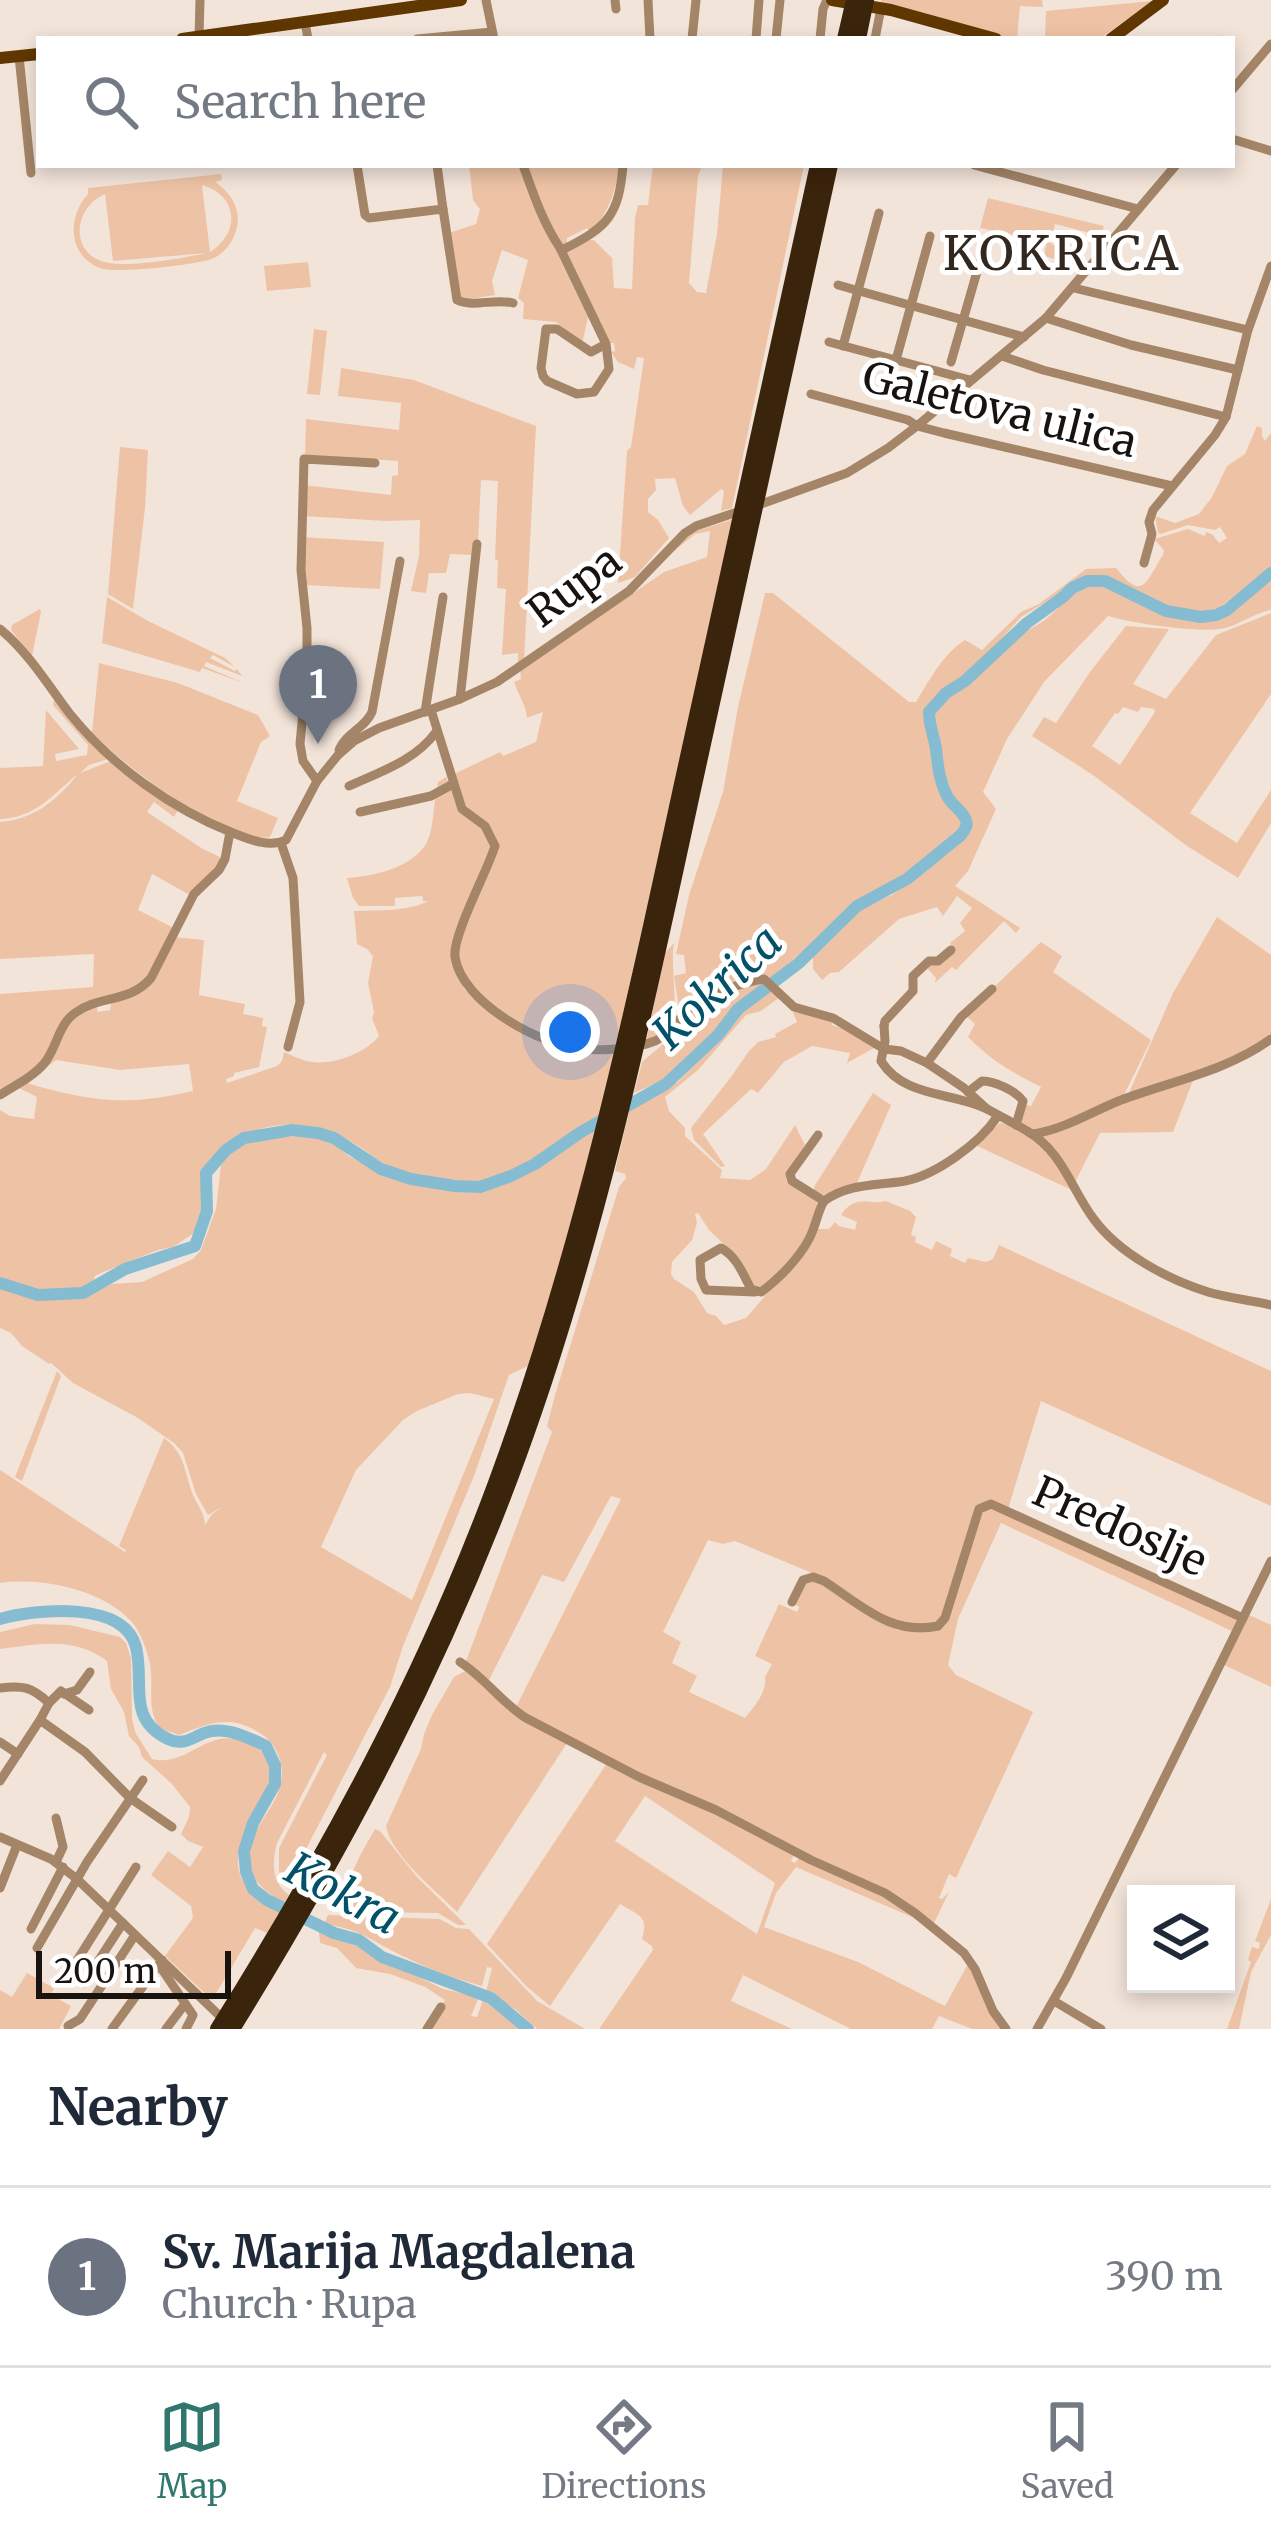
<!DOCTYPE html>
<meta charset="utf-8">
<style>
:root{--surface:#fff;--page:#f6f6f7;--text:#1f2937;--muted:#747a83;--line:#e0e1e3;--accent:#31776e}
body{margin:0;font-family:Merriweather,serif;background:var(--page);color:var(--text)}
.controls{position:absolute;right:36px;bottom:36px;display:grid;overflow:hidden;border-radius:0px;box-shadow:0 6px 18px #0003}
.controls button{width:108px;height:108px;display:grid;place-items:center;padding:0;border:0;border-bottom:3px solid var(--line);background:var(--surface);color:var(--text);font:60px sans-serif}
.scale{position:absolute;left:36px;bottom:30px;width:195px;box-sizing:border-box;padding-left:12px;border:6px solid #18130f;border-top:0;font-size:33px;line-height:42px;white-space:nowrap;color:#18130f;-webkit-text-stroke:9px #fff;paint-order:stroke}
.you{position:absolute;left:570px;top:1032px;width:42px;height:42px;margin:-30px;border:9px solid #fff;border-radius:50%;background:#1a73e8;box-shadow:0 0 0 18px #1a73e833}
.badge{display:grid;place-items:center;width:78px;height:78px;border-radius:50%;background:var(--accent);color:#fff;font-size:39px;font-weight:700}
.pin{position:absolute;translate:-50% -99px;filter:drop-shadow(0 3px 6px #0008)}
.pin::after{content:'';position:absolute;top:63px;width:42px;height:36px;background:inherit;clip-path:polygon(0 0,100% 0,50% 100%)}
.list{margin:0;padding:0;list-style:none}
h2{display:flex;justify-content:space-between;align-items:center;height:156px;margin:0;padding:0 48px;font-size:51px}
h2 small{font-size:39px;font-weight:400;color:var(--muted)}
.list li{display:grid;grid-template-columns:78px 1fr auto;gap:36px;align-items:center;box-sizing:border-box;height:180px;padding:0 48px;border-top:3px solid var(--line)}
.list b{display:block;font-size:45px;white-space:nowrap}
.list p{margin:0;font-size:39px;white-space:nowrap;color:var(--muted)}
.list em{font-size:39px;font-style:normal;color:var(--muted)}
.icon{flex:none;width:66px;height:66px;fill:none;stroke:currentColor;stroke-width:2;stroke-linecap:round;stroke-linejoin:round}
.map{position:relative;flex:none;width:1271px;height:2029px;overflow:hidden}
.search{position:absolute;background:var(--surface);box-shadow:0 6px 18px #0003;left:36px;right:36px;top:36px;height:132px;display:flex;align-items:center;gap:30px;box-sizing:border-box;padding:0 42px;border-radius:0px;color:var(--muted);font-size:45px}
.sheet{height:336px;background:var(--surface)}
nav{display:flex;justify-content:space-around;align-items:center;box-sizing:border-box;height:168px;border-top:3px solid var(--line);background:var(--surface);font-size:33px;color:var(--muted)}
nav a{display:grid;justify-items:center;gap:6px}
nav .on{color:var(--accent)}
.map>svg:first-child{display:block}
.green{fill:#eec3a5;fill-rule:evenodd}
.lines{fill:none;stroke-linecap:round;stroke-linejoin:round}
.river{stroke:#85bcd2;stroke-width:12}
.minor{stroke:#a48568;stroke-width:9}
.major{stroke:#613701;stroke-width:12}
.highway{stroke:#3b240c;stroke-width:16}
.labels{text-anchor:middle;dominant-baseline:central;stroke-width:10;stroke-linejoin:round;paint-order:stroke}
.street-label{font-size:42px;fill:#18130f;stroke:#fff}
.water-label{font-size:45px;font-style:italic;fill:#025168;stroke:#fff}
.quarter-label{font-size:48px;letter-spacing:3px;fill:#332820;stroke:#fff}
</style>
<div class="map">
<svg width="1271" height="2029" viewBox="0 0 1271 2029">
<rect width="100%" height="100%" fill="#f3e4d9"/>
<g class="green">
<polygon points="881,0 1042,0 1043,7 1020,6 1017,39 1013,39 924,13 881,4"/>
<polygon points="1153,1 1099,39 1045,39 1046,11"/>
<polygon points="469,165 520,165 550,238 588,317 583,340 580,341 556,322 523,319 524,303 518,298 528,260 502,250 492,281 495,295 463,300 459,297 450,236 452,232 476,224 480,209 473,200"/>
<path d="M525 165H620C615 193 609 211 591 233L587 228 567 238V244L564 245 558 242Z"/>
<polygon points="653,165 702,165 698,176 689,283 697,292 706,293 717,234 723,165 804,165 732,508 721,511 724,491 721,489 690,515 683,506 675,478 655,479 656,490 648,499 648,512 658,520 669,538 635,577 618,583 627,451 631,447 644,358 637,357 634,369 618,362 611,352 615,351 614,343 610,343 605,333 567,252 588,240 594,240 612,258 614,288 632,289 635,218 638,205 648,205"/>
<path d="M221 174 222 180 215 182C228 191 238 203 238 220 237 236 228 251 214 258 200 265 118 273 103 269 68 258 66 218 88 194V188ZM202 185C238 195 241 233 210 252ZM105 194 113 261 207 253C184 258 132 267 110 263 70 258 71 209 105 194Z"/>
<polygon points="988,198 1104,226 1101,236 1055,224 1051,244 1070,250 1066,262 1044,256 1046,245 1032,239 980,228"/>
<polygon points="308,262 311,287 267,291 264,266"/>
<polygon points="314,329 327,331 320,395 307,394"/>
<polygon points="341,368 414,380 536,426 524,661 518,664 518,653 502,655 506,589 497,588 498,561 495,559 498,481 481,480 478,541 472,555 450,554 446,573 429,573 426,593 411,591 419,556 420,520 386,521 303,516 304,485 391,495 392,476 398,475 398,461 305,455 306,419 399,430 401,403 338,396"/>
<path d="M1257 426 1262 428V436L1265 441 1271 433V569L1220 607 1201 613 1174 611 1103 578 1088 576 1021 617 980 663 945 692 925 716 939 785 947 801 963 819 959 833 914 866 895 883 853 905 809 947 743 1000 718 1030 663 1080 634 1093 642 1062 682 1028 674 976 686 973 684 955 676 954 689 895 723 792 738 707 765 593H773L909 702H916C930 679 943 654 965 640L982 650 1021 612 1039 604 1086 569 1116 568C1143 602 1145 583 1163 555L1164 550 1154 539 1188 529 1205 536 1206 532 1212 534 1219 543 1227 538 1220 527 1215 530 1188 525 1161 534 1158 533 1155 516 1175 523 1199 514 1212 497 1227 466 1245 454Z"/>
<polygon points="120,447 148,450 145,508 133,609 108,594"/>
<path d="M734 519 616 1045C570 1046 537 1035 499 1009 492 1004 481 999 475 993 462 979 459 957 455 939L452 943 458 974 464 989 483 1006 564 1047 615 1051 599 1117C560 1139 526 1178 479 1185 467 1186 454 1183 442 1181 427 1178 411 1177 397 1171 380 1163 366 1150 350 1141 296 1111 241 1123 202 1170V1206L197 1231 173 1247 158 1250 101 1273 95 1276 92 1286C61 1298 29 1292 0 1280V1110L10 1116 34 1119 37 1097 19 1088 43 1069 72 1017 96 1006 98 1012 110 1010 111 1003 143 990 173 937 204 940 199 995 245 1004 243 1014 263 1018 262 1026 267 1027 259 1067 234 1073V1076L226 1079 227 1083 277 1066 282 1061 284 1052C291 1055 297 1058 303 1060 327 1068 364 1055 379 1036L372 1018 374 1012 368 983 373 956 367 949 357 944 354 911C378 910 407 912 428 901H423L422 896 395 898V906H359L353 898 347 878C374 876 413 868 427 842 434 829 434 798 438 782L446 777 454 794V774L500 752 503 756 536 742 543 712 527 718C527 707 518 694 514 682L521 679 520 671 664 572 707 557 710 531 695 534 673 552 671 550 693 532ZM56 1060 120 1070 189 1064 193 1091C127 1106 94 1102 30 1084L28 1082Z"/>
<polygon points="302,537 384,542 380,589 304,585"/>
<path d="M1271 576V610C1254 613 1241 624 1225 628 1202 634 1131 623 1108 616L1044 682 1007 739 983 792 996 809 968 871 955 886 1020 928 1016 933 1004 921 956 970 952 967 935 983 936 978 926 967 955 950 950 943 965 931 960 923 972 908 957 896 943 916 937 907 899 919 839 972 830 973 822 980 813 969V954L860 909 892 895 924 872 936 858 959 843 969 825V819L948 794 944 783 932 713 948 694 971 680 1011 641 1045 620 1081 587 1107 585 1168 615 1186 620H1210L1220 618 1234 608Z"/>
<polygon points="107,597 148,621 225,658 235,667 213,655 210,658 235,671 237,669 242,676 206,662 204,666 246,684 202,668 200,672 102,643"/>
<polygon points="40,609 41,612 32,656 11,630 12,625"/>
<path d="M1271 613V694L1190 813 1237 843 1271 790V823L1238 878 1187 846 1093 775 1032 736 1044 717 1056 723 1090 672 1126 626 1169 629 1133 684 1166 699 1216 635ZM1123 707 1138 712 1141 707 1154 709 1155 712 1120 765 1092 746 1115 713 1118 714Z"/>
<path d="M99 663 178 683 258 715 270 736 261 742 237 801 278 818 270 837C226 846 123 764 92 733Z"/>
<path d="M54 699 108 759 89 765 80 773 111 761 178 810 174 817 154 802 147 812 203 849 222 858 218 868 190 895 152 874 138 910 172 927 150 977 133 992 84 1004 38 1066 0 1091V994L93 987 94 954 0 959V822C35 819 57 800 78 774 53 794 36 818 0 819V768L43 766 46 710 79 749 55 754 56 761 87 755 88 745 53 705Z"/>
<polygon points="1217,917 1271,955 1271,1036 1238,1056 1128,1095 1173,993"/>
<path d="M1041 942 1062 956 1053 972 1151 1040 1123 1097 1070 1121 1034 1131 1020 1126 1024 1104 1031 1106 1041 1087C1010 1071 993 1062 968 1037L975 1024 965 1015Z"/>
<path d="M674 943C670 963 679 1015 672 1024 666 1033 655 1037 646 1042L665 953Z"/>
<path d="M773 990 780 997 761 1011 746 1015 698 1070 665 1097 669 1111 685 1128V1136L722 1170 720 1178 750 1180 766 1169 795 1125 805 1145 786 1180 818 1199C814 1236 793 1259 768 1285L760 1289 753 1286 735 1255 709 1230 698 1213 695 1214 697 1223 692 1240 672 1262 671 1274 674 1279 694 1292 707 1313 716 1316 724 1325 746 1318 765 1296V1292L804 1250 815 1229H829L835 1222 839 1226 855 1230 857 1222 841 1215C856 1193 869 1206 886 1201L910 1211 916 1217 911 1235 916 1237 915 1242 932 1250 936 1241 952 1249 950 1256 965 1263 968 1258 986 1262 993 1259 999 1245 1271 1371V1506L1041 1401 1008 1509 991 1502 979 1506 941 1619 933 1626 892 1623 824 1578 735 1541 723 1544 708 1540 663 1632 681 1642 672 1663 697 1676 689 1692 745 1718C754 1706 767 1693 765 1677L772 1664 755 1656 779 1604 797 1612 799 1607 795 1604 805 1582 816 1580C847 1593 915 1660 946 1620L980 1515 982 1510 989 1506 1164 1584 1238 1620 1234 1632 1001 1523 958 1619 948 1665 956 1675 1033 1712 956 1878 949 1874 939 1898 942 1899 949 1892 933 1925 868 1882 809 1858 750 1825 623 1768 515 1709 621 1499 611 1496 564 1582 543 1575 541 1577 488 1682 466 1661 552 1432 547 1426 555 1395 619 1187 626 1178 625 1174 615 1171 630 1108 678 1082 722 1037 738 1015Z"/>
<polygon points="799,1010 832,1021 832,1025 850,1031 874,1048 847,1063 850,1053 812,1046 784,1062 758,1093 751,1089 703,1134 725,1166 721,1167 694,1140 691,1128 731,1077 749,1051 758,1042 776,1037 775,1034 797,1022 793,1012"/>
<polygon points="1194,1078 1173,1132 1100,1133 1075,1182 1041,1135 1107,1108"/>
<path d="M873 1093 891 1105 857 1183C843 1189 828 1201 814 1191V1187Z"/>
<path d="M1000 1123C1037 1129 1056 1163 1076 1192L975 1145Z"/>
<path d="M596 1127 564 1249 528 1366 509 1375 474 1476 403 1646 390 1687 292 1876 297 1883 292 1890 279 1872V1848L327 1755 324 1752 277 1843C272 1863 271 1882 289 1895L284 1904C270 1893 251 1883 249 1863 245 1823 291 1804 280 1760 276 1747 269 1738 258 1732 229 1714 208 1724 179 1735L159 1728C146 1707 154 1687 150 1664 147 1651 141 1632 131 1621 101 1589 41 1577 0 1583V1470L125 1552 126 1550 119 1546 164 1438C186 1454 184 1472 193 1495 198 1506 204 1512 205 1525L212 1514 224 1506 208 1515 196 1494 183 1453 174 1443 138 1418 73 1383 51 1363 49 1364 22 1346 11 1333 0 1328V1285L37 1297 89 1294 112 1284 142 1282 193 1259 201 1250 216 1209 221 1165 230 1152 259 1137 318 1136 336 1145 350 1157 396 1179 456 1192 481 1189 522 1174ZM470 1393 494 1399 412 1600 321 1547 356 1470 403 1420 417 1411 458 1394Z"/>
<polygon points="57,1371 61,1376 22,1481 15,1477"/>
<polygon points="1247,1614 1271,1625 1271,1687 1222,1664"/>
<path d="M35 1624 70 1625 120 1637 126 1643 131 1658 132 1720 136 1734 152 1759C189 1768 208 1724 247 1743 256 1748 265 1751 269 1760 289 1808 182 1862 280 1911L267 1933 255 1928 212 2000 165 1956 193 1918 191 1906 151 1875 168 1851 190 1867 203 1847 188 1841 181 1834 189 1817 190 1807 172 1784 142 1757 139 1747 129 1736 124 1712 111 1689 107 1661C75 1636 37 1644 0 1649V1632Z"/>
<path d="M467 1670 503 1702 569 1740 457 1912C436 1891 391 1855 386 1826L421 1749 424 1734 432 1715 454 1677Z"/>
<path d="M607 1763 734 1820 795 1853 791 1861 795 1863 800 1856 855 1879 926 1923 796 1867 776 1893 764 1927 858 1962 945 2006 969 1962 1004 2029H972L939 2016 932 2029H851L743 1975 731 2001 792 2029H599L653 1950 652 1946 642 1939C649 1915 639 1916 620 1904L550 2006 526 1986 487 1944ZM645 1796 775 1883 757 1934 615 1841Z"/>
<path d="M375 1829 380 1831 417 1877 466 1925H458L438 1913 352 1912C338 1887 362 1853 375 1829Z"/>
<polygon points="1271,1899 1271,1935 1251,1972 1239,2029 1227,2029 1251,1962 1248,1960 1252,1947 1259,1949 1260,1943 1255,1941"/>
<path d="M328 1915 440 1919 456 1928 469 1929 537 2001 585 2029H537L515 2009 486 1992 492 1968 487 1967 482 1986C456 1979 431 1970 407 1958 374 1943 362 1929 324 1924Z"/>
<polygon points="319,1932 347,1941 443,1989 479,1997 471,2016 477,2017 483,2000 492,2003 519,2029 427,2029 445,2000 425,1987 390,1974 356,1968 337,1948 320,1943"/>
<polygon points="27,1973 54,1988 51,1995 71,2006 59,2029 0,2029 0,1990 12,1997"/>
</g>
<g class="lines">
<g class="river">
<path d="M0 1283 38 1295 83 1293 125 1269 195 1246 207 1211 206 1173 226 1150 244 1138 292 1130 318 1133 334 1138 381 1169 411 1179 455 1186 480 1187 511 1176 535 1164 581 1132 666 1084 718 1035 738 1009 799 963 857 906 907 879 961 835C965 829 969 825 965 818 961 810 951 804 947 796 939 780 938 766 936 749 934 736 929 726 929 712L946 693 965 681 1027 623 1063 597 1072 588 1087 581H1105L1166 611 1201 617 1216 615 1227 610 1271 573"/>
<path d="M0 1619C35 1609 124 1600 136 1647 145 1683 126 1719 168 1739 186 1748 196 1733 212 1731 230 1728 251 1739 266 1746L275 1765V1784L253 1823 244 1851 246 1872 253 1889 267 1900 334 1933 359 1940 382 1957 491 1998 528 2029"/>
</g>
<g class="minor">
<polyline points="486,0 494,39"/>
<polyline points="615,0 616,9"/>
<polyline points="648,0 650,39"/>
<polyline points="305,22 308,39"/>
<polyline points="199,37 200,0"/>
<polyline points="417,39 492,32"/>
<polyline points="692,39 696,0"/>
<polyline points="756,39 759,0"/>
<polyline points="776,39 780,0"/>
<polyline points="820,39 823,9 827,0"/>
<polyline points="875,39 881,8"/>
<polyline points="19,56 31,173"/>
<polyline points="1232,90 1271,44"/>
<polyline points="1232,139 1271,151"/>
<path d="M357 165 365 215 369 218 443 209 457 300C474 308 494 298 513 303"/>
<polyline points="437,165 443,209"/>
<path d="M523 165C533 193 543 223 560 248L564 249C608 227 619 215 623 165"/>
<polyline points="974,165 1138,209"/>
<polyline points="560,248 606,344 591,352 557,329 546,329 541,368 543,376 547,381 577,394 594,392 609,369 606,344"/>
<polyline points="838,285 1024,337"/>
<polyline points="1074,288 1248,330"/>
<polyline points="1046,318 1131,345 1238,370"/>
<polyline points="829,342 970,380"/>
<polyline points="843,346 879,213"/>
<polyline points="1002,356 1043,370 1226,417"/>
<polyline points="896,360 930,236"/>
<polyline points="951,362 985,244"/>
<polyline points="811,394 908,420 917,426 944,433 1172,486"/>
<polyline points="756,506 847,473 888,448 917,426 1046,318 1176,165"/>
<polyline points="1144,563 1152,534 1149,522 1153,510 1215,435 1226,417 1248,330 1271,266"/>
<path d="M0 629C28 652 48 685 70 714 112 766 172 809 233 833 251 840 269 848 286 840L317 781 338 755 354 741 379 728 460 699 497 682 629 591 685 533 696 526 740 511"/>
<polyline points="460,699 477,544"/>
<path d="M431 710 462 809 485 826 495 846C487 872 452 936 455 957 462 1003 540 1045 583 1049 604 1051 635 1049 655 1041 672 1034 680 1014 695 1004 710 994 747 981 764 979L794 1007 833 1018 884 1049 901 1051 927 1063 964 1088 987 1109"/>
<polyline points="425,712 443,597"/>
<path d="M339 750C346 733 365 728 372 712L400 561"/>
<polyline points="317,781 303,761 300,744 307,669 307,628 301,570 304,459 375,463"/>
<path d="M349 786C380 772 416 760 436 732"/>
<polyline points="360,812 431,796 453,784"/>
<polyline points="281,843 293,878 300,1002 288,1047"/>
<path d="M884 1026 885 1041 881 1061C904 1098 953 1092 987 1109 1000 1116 1014 1123 1027 1131 1062 1151 1071 1188 1093 1218 1118 1253 1167 1279 1208 1292 1228 1298 1250 1300 1271 1305"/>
<polyline points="884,1026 885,1021 913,991 913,976 929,961 938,961 951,950"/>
<polyline points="927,1063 961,1017 992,989"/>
<path d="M968 1092 982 1081C995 1081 1016 1091 1023 1101L1016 1125"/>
<path d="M0 1095C15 1085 35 1076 46 1061 57 1046 59 1024 75 1013 99 995 130 1003 151 978L194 894 219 870 225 859 230 832"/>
<path d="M1033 1134C1065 1129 1091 1112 1121 1100 1172 1081 1227 1071 1271 1039"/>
<path d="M818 1135 790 1174 792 1181 824 1201C850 1183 875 1186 905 1181 936 1175 980 1143 997 1117"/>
<path d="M755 1292 706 1290 701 1279 700 1260 721 1248C737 1257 743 1274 751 1289L761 1292C779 1279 799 1258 809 1239 816 1226 817 1213 824 1201"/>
<path d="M792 1602 803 1580 813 1577 824 1581C861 1605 891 1636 938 1626L945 1618 979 1509 991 1504 1243 1618"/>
<path d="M460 1662C485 1678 501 1702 526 1718L639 1777 716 1810 811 1860 885 1893 915 1913 964 1953 975 1969 993 2011 1006 2029"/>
<path d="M0 1688C23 1685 32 1687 49 1703"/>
<polyline points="64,1694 77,1690 90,1672"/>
<polyline points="40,1720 49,1703 61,1691 89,1710"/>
<polyline points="0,1742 18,1754"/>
<polyline points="0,1781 40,1720 85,1752 130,1798 172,1827"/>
<polyline points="0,1837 51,1859 77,1879 225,2021"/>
<polyline points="56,1862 63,1847 56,1818"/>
<polyline points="0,1888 17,1845"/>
<polyline points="31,1929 63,1867"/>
<polyline points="37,1948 87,1862 143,1780"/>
<polyline points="76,1962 136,1867"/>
<polyline points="159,1965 193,2015 186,2029"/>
<polyline points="84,1983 123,1923"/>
<polyline points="1054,2001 1101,2029"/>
<polyline points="68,2026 80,2019 135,1935"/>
<polyline points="112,2029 162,1960"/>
<polyline points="166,2029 185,2004"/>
<polyline points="427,2029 441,2007"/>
<polyline points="1037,2029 1066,1978 1271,1561"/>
</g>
<g class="major">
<polyline points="832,0 891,10 996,39"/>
<polyline points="182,39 461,0"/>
<polyline points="1111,39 1163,0"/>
<polyline points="0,58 39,54"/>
</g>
<g class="highway">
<polyline points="845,39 854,0"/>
<polyline points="858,39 866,0"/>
<path d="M218 2029C327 1855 425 1675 496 1483 580 1256 631 1020 682 784 727 578 773 371 818 165"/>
<path d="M232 2029C347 1843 444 1660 519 1454 597 1240 644 1016 692 794 738 584 784 375 830 165"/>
</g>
</g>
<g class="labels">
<g class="street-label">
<text transform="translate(1000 409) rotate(14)">Galetova ulica</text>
<text transform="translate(574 586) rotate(-37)">Rupa</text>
<text transform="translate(1120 1526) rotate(24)">Predoslje</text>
</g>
<g class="water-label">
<text transform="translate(717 987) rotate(-43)">Kokrica</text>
<text transform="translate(343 1893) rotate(28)">Kokra</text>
</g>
<g class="quarter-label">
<text x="1062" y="253">KOKRICA</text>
</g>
</g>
</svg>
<div class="controls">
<button><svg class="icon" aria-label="layers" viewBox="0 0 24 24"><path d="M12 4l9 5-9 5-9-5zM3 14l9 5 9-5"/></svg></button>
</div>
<div class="scale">200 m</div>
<div class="you"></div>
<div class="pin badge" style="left:318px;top:744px;background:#6b7280">1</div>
<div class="search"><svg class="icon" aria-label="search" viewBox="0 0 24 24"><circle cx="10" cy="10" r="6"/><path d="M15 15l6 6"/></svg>Search here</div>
</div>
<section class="sheet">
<h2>Nearby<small></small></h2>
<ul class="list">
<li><span class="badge" style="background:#6b7280">1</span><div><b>Sv. Marija Magdalena</b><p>Church · Rupa</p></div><em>390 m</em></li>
</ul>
</section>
<nav>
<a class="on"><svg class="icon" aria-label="map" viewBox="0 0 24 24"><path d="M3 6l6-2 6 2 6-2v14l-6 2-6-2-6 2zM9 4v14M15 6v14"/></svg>Map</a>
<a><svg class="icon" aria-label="directions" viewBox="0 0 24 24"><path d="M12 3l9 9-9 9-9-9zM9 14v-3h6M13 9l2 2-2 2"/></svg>Directions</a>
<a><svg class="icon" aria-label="saved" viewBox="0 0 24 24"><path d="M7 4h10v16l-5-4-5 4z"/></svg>Saved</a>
</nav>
